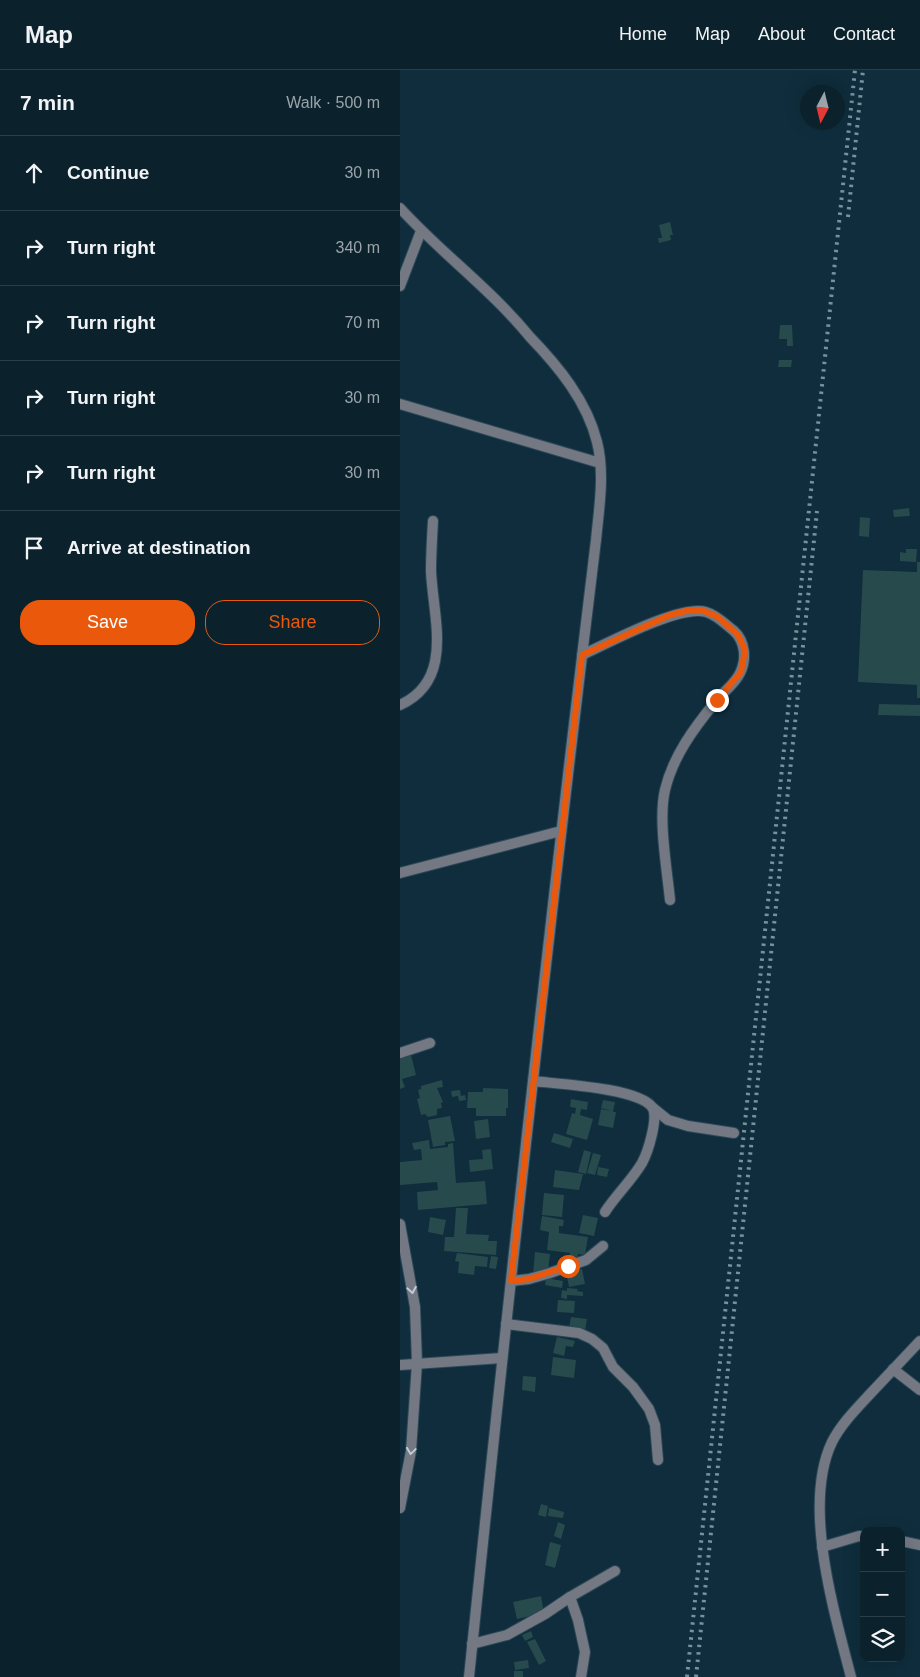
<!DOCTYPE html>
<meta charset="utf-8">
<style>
:root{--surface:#0b222d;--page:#192f39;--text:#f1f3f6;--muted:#9aa4aa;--line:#2b3f49;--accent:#ea580c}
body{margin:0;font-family:Helvetica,sans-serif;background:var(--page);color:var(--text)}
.controls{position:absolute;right:15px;bottom:15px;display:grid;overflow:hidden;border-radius:10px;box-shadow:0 5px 20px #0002}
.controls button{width:45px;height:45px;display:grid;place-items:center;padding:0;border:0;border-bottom:1px solid var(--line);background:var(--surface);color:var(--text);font:25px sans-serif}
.compass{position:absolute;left:400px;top:15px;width:45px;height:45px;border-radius:50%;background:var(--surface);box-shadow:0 5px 20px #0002;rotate:187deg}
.stop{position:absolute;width:15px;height:15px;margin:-11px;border:4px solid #ea580c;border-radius:50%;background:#fff}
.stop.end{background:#ea580c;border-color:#fff;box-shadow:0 1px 5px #0008}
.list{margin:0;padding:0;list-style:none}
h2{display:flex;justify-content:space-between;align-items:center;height:65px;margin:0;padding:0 20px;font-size:21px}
h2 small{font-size:16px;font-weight:400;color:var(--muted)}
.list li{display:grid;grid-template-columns:32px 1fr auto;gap:15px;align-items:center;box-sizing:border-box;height:75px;padding:0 20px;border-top:1px solid var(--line)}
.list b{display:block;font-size:19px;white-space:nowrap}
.list em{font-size:16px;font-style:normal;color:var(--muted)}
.actions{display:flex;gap:10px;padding:15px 20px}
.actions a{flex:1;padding:11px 0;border:1px solid var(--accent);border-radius:20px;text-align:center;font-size:18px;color:var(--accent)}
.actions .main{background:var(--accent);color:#fff}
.icon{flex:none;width:28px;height:28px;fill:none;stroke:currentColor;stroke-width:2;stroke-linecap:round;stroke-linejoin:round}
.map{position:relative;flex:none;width:520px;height:1607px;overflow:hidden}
header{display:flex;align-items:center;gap:30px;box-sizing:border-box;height:70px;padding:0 25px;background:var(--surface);border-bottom:1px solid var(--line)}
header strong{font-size:24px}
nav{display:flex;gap:28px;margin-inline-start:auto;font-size:18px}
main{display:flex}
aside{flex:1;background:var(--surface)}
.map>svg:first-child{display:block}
.building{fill:#274a4d}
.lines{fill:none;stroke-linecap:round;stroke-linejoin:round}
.minor-casing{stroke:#2c4857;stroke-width:12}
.tertiary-casing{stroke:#2c4857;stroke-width:12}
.minor{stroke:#737883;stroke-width:10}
.tertiary{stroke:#737883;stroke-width:10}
.rail{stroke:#79909d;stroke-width:4;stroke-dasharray:2.5 5;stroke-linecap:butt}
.oneway{stroke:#bfccd7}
.route{stroke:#ea580c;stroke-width:6}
</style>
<header>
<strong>Map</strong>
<nav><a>Home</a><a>Map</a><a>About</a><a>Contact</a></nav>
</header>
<main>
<aside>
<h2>7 min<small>Walk · 500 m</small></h2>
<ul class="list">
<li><svg class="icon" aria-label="ahead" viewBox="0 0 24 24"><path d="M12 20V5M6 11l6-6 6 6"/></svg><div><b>Continue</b></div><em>30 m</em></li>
<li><svg class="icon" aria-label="right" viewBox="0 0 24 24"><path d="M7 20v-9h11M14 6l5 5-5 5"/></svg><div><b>Turn right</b></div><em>340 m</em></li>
<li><svg class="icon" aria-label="right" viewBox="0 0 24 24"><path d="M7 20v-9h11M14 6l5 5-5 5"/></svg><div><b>Turn right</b></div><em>70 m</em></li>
<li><svg class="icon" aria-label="right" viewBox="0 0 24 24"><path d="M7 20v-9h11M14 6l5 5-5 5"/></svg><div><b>Turn right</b></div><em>30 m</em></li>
<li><svg class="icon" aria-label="right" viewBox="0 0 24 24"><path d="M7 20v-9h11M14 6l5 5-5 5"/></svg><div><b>Turn right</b></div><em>30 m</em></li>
<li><svg class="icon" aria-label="arrive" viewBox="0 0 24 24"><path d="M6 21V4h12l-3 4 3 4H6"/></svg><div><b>Arrive at destination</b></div></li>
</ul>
<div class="actions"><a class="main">Save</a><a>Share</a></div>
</aside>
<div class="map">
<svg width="520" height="1607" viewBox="0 0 520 1607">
<rect width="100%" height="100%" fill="#0f2d3c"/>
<g class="building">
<polygon points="270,152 273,165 270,165 271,170 259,173 258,168 262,168 259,155"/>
<polygon points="380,255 392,255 393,276 387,276 387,269 379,269"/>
<polygon points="379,290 392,290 391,297 378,297"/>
<polygon points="509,438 510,446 494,447 493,440"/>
<polygon points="460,447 470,448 469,467 459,466"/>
<polygon points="506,479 517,479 516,492 500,491 500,482 506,483"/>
<polygon points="517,492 520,492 520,628 517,628 517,615 458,612 463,500 517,502"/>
<polygon points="479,634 520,635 520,646 478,645"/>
<polygon points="11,985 16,1005 2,1009 5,1017 0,1019 0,988"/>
<polygon points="42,1010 43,1017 37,1018 43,1032 41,1033 42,1038 37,1039 37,1045 28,1047 25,1044 21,1045 17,1029 20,1028 18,1020 21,1019 21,1016"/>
<polygon points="83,1018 108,1019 108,1038 106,1038 106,1046 76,1046 76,1038 67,1038 68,1022 83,1022"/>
<polygon points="60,1020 61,1026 65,1025 66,1030 59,1031 58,1026 52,1027 51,1021"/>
<polygon points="171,1029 188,1032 187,1040 181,1039 180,1045 193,1049 187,1070 166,1064 172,1043 175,1044 176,1038 170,1037"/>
<polygon points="203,1030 215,1032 213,1042 216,1042 213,1058 198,1055 201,1039 212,1041 201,1038"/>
<polygon points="50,1046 55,1071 45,1072 45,1075 33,1077 28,1050"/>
<polygon points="88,1049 90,1067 76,1069 74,1051"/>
<polygon points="154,1063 173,1069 170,1078 151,1072"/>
<polygon points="29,1070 30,1079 48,1077 48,1074 53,1073 56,1113 85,1111 87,1134 18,1140 17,1122 38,1120 37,1112 0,1115 0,1092 22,1090 21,1079 14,1080 12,1073"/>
<polygon points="91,1079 93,1099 70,1102 69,1090 83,1089 82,1080"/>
<polygon points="184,1080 191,1082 186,1104 178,1102"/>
<polygon points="193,1083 201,1085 195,1105 187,1103"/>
<polygon points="198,1097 209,1099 207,1107 197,1105"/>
<polygon points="155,1100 183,1104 179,1120 153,1117"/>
<polygon points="144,1123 164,1125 162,1147 142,1145"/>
<polygon points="56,1138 68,1138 66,1164 89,1165 88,1171 97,1171 96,1185 44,1181 45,1167 54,1167"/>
<polygon points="183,1145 198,1148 194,1166 179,1163"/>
<polygon points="142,1146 164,1150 163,1156 159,1156 159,1163 188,1167 185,1185 178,1184 177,1191 169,1194 170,1183 147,1180 149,1162 140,1160"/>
<polygon points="30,1147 46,1150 43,1165 28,1162"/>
<polygon points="135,1182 150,1184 148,1201 133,1205"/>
<polygon points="57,1183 88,1187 87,1197 75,1196 74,1205 58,1203 59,1192 55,1191"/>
<polygon points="91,1186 98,1187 96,1199 89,1198"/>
<polygon points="182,1199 185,1214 169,1217 166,1201"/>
<polygon points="146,1208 163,1211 162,1218 145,1215"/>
<polygon points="167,1218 178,1219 177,1221 183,1222 183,1226 167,1225 167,1229 161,1228 162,1220 167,1221"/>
<polygon points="158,1230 175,1231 174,1243 157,1242"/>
<polygon points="171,1247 187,1249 185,1261 169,1258"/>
<polygon points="157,1267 175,1271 173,1277 166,1276 164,1286 153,1283"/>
<polygon points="153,1287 176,1290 174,1308 151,1305"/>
<polygon points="123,1306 136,1307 135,1322 122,1320"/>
<polygon points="141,1434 148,1436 146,1447 138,1445"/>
<polygon points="149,1438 164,1442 163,1448 148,1446"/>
<polygon points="158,1452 165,1455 161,1469 154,1466"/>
<polygon points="150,1472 161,1475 155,1498 145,1495"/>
<polygon points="141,1526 144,1543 117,1549 113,1532"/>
<polygon points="131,1561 133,1567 125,1571 122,1565"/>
<polygon points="135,1569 146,1591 139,1595 127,1572"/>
<polygon points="128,1590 129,1598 115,1600 114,1592"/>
<rect x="114" y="1601" width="9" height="6"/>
</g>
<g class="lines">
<g class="minor-casing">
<g id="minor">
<polyline points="0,216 21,161"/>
<polyline points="0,334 200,393"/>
<path d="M182 585C208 573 281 534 306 542 317 545 325 554 334 561 345 571 347 589 340 603 335 614 323 622 316 631 294 658 273 686 265 720 258 749 267 799 270 830"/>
<path d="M0 635C55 610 33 548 31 501 31 485 32 468 33 451"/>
<polyline points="0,983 30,973"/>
<path d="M133 1011C158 1014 238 1018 252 1037 259 1047 248 1082 242 1093 232 1110 216 1125 205 1142"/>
<polyline points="253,1038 268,1050 288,1056 334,1063"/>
<polyline points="0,1154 15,1237 17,1293 11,1381 0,1438"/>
<polyline points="111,1211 129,1209 150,1203 186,1190 203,1176"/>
<polyline points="106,1254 179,1263 192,1269 203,1278 213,1297 233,1317 249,1339 255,1355 258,1390"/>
<polyline points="0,1295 102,1288"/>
<polyline points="493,1299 520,1320"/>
<polyline points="501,1471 520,1475"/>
<polyline points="422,1477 459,1466 464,1467"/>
<polyline points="170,1527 178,1550 185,1582 181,1607"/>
<polyline points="72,1574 107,1565 145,1544 170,1527 215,1501"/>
</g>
</g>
<g class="tertiary-casing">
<g id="tertiary">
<path d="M0 138C31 172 66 200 99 233 110 244 120 255 130 267 158 296 187 331 197 372 205 403 199 439 196 470 150 849 108 1228 69 1607"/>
<polyline points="0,803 161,761"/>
<path d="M451 1607C434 1541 402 1435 432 1372 441 1354 457 1338 470 1324 487 1306 503 1289 520 1271"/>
</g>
</g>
<use href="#minor" class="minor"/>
<use href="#tertiary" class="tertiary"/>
<g class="rail">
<polyline points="448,147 463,0"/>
<polyline points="287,1607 455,0"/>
<polyline points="296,1607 417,441"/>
</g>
</g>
<defs><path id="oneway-chevron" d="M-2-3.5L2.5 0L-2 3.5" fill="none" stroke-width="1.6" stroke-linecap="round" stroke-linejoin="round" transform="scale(1.25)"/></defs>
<g class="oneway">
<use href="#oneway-chevron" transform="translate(12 1220) rotate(80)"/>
<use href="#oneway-chevron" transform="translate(11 1381) rotate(98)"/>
</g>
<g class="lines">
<polyline class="route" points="168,1196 129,1209 111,1211 182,585 270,545 290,540 304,541 318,547 338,565 345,580 341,602 317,630"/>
</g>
</svg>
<div class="controls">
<button>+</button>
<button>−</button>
<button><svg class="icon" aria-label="layers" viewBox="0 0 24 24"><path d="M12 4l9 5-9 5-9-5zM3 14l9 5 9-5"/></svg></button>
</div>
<svg class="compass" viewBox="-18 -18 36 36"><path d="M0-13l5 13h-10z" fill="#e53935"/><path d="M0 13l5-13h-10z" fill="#9aa4aa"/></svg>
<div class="stop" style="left:168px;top:1196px"></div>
<div class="stop end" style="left:317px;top:630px"></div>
</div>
</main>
